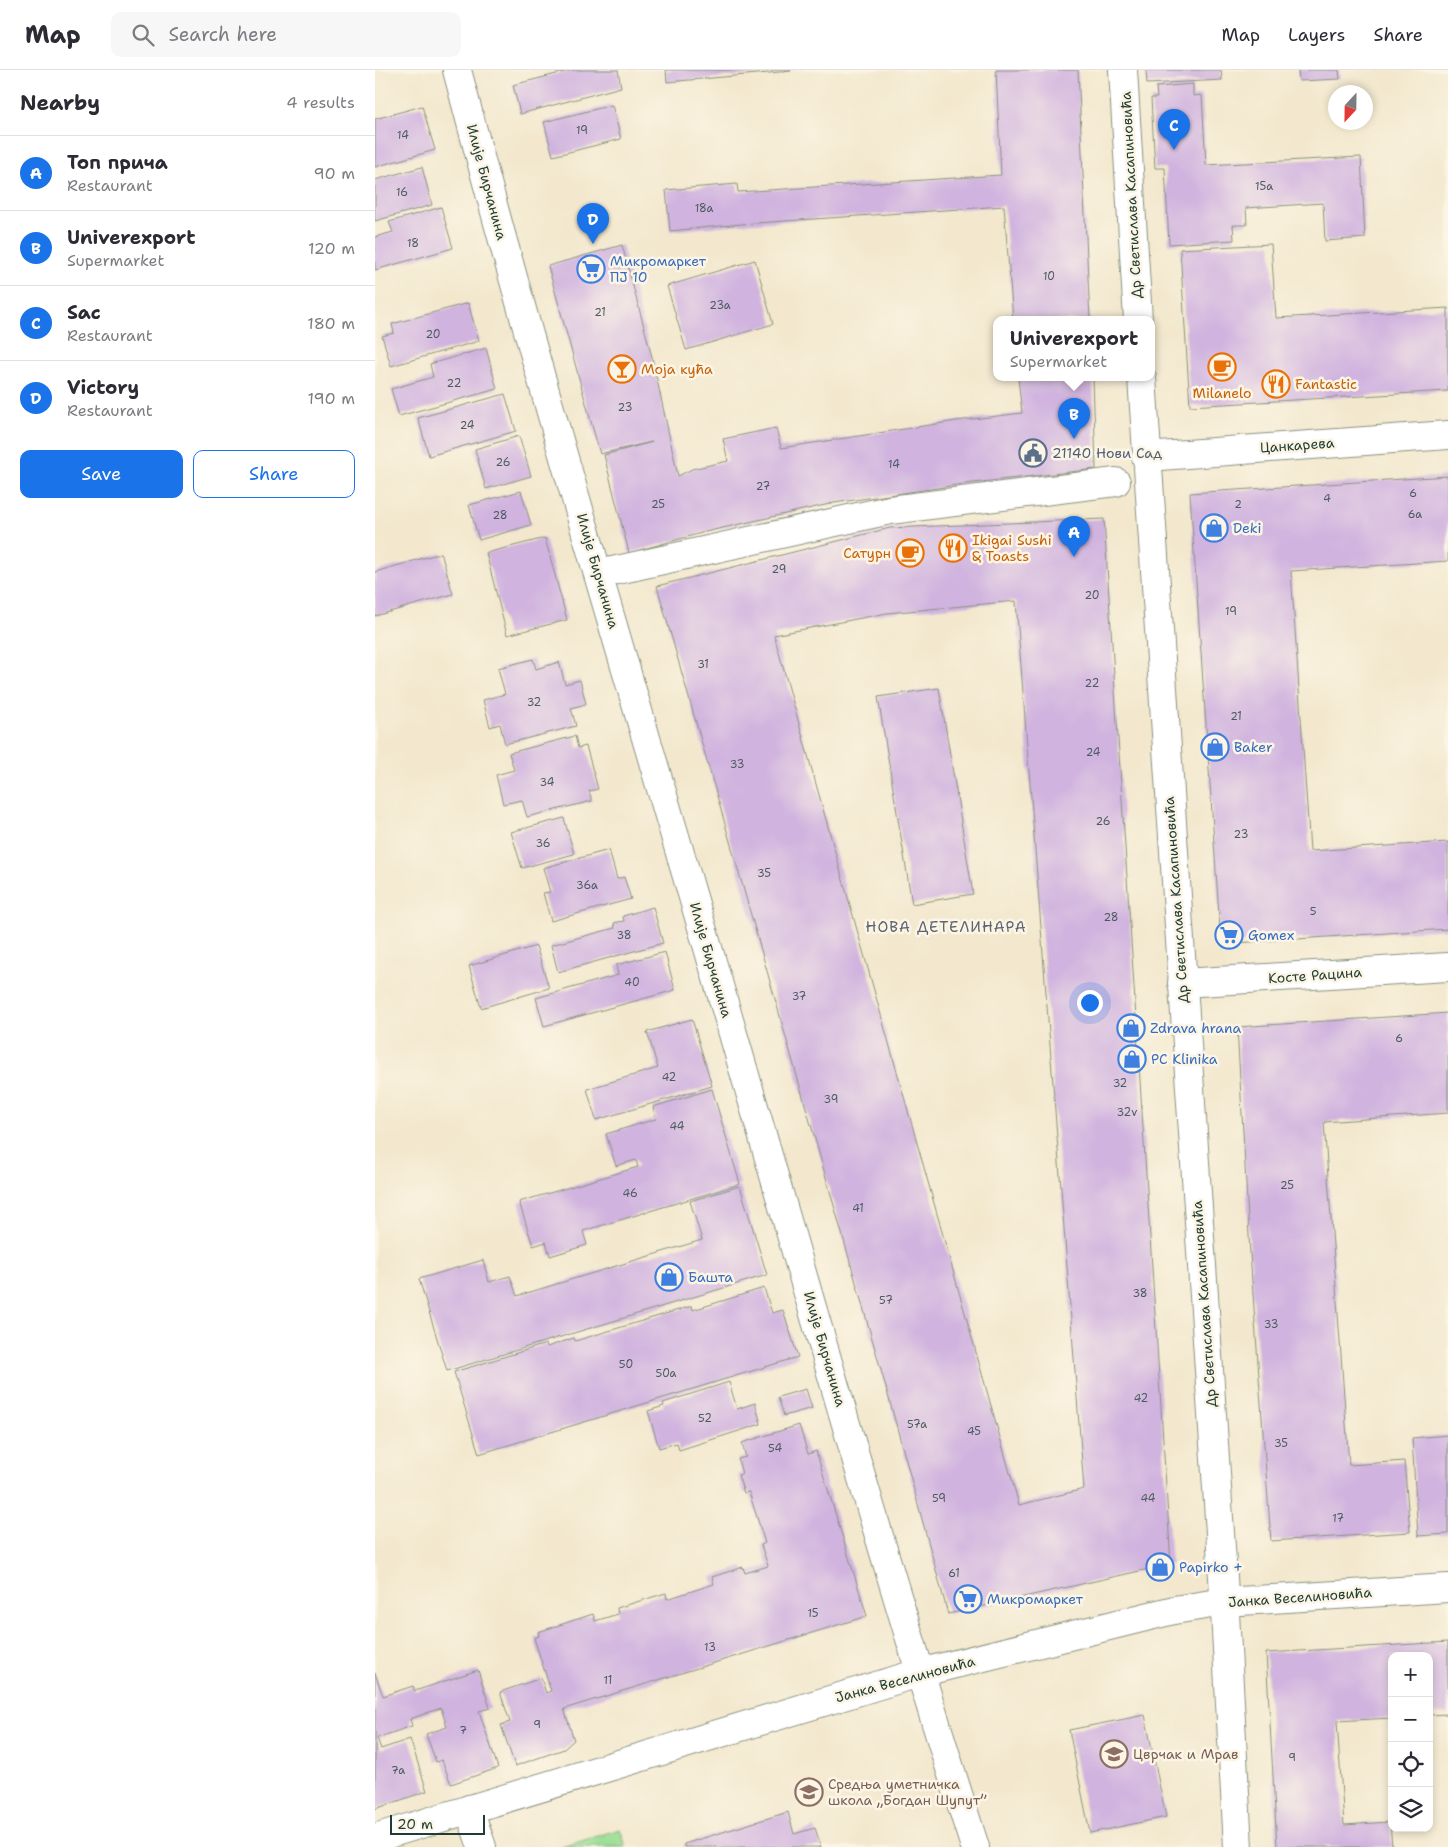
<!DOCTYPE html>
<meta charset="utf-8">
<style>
:root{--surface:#fff;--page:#f7f7f7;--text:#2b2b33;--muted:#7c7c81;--line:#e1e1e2;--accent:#1a73e8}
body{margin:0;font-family:"Shantell Sans",sans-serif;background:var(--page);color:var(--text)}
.controls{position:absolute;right:15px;bottom:15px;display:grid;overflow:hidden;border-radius:10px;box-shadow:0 2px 8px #0003}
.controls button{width:45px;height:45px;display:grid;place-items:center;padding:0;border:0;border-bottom:1px solid var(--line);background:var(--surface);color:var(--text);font:25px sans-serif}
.compass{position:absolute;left:953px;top:15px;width:45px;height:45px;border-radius:50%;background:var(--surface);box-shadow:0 2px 8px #0003;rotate:202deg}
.scale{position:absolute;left:15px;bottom:12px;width:95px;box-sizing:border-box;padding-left:5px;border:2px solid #1f3d34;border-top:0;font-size:14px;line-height:18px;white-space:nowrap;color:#1f3d34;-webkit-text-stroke:4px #fcf5e5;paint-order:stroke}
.you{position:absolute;left:714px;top:932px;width:18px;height:18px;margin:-12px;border:4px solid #fff;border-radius:50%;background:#1a73e8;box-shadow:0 0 0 8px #1a73e833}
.badge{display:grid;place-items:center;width:32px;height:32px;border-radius:50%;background:var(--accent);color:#fff;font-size:16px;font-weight:700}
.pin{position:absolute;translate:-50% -41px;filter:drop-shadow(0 1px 2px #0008)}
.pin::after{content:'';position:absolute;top:26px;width:18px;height:15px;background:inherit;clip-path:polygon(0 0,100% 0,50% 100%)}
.popup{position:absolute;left:618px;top:246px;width:162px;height:65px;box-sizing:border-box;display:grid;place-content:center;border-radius:10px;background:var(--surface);filter:drop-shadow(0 1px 4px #0005);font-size:16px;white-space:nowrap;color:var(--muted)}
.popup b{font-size:19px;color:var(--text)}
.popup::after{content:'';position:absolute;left:50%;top:100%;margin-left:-10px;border:10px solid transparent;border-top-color:var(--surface)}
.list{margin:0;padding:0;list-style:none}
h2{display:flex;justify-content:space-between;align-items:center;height:65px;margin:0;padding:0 20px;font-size:21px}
h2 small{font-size:16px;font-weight:400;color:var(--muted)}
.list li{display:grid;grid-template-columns:32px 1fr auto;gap:15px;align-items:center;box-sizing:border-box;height:75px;padding:0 20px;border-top:1px solid var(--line)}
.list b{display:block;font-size:19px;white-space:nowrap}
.list p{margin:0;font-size:16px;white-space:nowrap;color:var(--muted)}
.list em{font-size:16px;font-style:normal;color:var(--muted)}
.actions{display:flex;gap:10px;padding:15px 20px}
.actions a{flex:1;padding:11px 0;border:1px solid var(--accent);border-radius:10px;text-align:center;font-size:18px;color:var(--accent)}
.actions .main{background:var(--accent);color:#fff}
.icon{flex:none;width:28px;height:28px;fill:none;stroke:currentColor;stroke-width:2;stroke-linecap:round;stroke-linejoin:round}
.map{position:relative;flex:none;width:1073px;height:1777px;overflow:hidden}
header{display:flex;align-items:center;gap:30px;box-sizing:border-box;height:70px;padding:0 25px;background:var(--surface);border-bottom:1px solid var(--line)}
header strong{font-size:24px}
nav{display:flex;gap:28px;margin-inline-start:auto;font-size:18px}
.search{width:350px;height:45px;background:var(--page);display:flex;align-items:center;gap:12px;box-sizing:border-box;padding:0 18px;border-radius:10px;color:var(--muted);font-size:19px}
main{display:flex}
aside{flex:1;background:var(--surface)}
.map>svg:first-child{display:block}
.green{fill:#9bde95;stroke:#5d8e64}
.building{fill:#d0b3df;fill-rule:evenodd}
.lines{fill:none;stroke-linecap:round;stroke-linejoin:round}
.minor-casing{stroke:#899281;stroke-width:30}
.minor{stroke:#fff;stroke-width:28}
.labels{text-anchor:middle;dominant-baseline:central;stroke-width:5;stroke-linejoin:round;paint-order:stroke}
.number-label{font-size:11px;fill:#4b5a5f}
.street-label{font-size:14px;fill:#1f3d34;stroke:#fcf5e5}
.shop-label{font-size:14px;fill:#366cbe;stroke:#fcf5e5;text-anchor:start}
.food-label{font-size:14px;fill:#c56008;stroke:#fcf5e5;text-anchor:start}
.service-label{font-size:14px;fill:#4e5e75;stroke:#fcf5e5;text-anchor:start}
.education-label{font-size:14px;fill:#785e54;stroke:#fcf5e5;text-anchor:start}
.neighbourhood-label{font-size:15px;letter-spacing:1px;fill:#5d6670;stroke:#fcf5e5}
</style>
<header>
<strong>Map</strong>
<div class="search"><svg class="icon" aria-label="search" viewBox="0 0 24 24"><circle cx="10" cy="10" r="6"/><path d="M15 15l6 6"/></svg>Search here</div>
<nav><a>Map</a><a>Layers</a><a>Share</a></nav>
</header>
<main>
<aside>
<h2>Nearby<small>4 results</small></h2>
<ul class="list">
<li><span class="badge">A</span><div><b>Топ прича</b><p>Restaurant</p></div><em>90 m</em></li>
<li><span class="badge">B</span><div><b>Univerexport</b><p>Supermarket</p></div><em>120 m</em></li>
<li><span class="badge">C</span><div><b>Sac</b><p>Restaurant</p></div><em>180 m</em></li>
<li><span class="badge">D</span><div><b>Victory</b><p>Restaurant</p></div><em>190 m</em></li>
</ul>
<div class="actions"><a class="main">Save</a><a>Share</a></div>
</aside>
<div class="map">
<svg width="1073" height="1777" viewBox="0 0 1073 1777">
<rect width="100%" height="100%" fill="#fcf5e5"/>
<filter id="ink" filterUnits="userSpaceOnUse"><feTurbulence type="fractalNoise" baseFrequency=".02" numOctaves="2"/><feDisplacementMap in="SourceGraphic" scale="10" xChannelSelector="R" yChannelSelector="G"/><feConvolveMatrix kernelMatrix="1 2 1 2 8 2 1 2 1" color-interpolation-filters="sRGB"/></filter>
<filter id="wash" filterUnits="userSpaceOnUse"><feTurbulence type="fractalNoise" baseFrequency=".0096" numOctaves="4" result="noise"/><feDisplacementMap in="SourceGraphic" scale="20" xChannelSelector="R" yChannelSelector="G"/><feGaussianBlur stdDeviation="1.12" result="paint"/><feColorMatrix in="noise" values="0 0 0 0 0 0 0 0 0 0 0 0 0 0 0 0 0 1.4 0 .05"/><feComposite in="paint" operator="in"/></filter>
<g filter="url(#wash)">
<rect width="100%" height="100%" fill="#f3e8ce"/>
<polygon class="green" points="245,1759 251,1777 187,1777"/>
<g id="blocks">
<g class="building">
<polygon points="197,0 243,0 246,17 145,44 138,15"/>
<polygon points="291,0 415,0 416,1 292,12"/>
<polygon points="621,0 703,0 715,250 638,250 629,136 366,154 295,161 291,120 362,114 363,122 626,105"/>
<polygon points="771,0 846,0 847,10 772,14"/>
<polygon points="923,0 964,0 965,9 924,11"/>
<polygon points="818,14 818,26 827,25 831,95 986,87 990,168 950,171 948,133 871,138 872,155 858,155 859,170 794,174 790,98 780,98 776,28 782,28 781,17"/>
<polygon points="237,35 246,69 178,86 169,52"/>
<polygon points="47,36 60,80 0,97 0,49"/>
<polygon points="47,97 57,135 0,151 0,110"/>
<polygon points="66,137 78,178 0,200 0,167 18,162 14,152"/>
<polygon points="896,174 901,248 1073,238 1073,321 815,336 805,179"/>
<polygon points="247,175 277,287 303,406 317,399 353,391 348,369 401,358 406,378 581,351 647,343 643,308 718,308 721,399 589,414 459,433 330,462 254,483 229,385 277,372 225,384 173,196"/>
<polygon points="380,190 398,254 311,280 292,216"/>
<polygon points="93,233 104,271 16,296 7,266 19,263 17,254"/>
<polygon points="111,278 122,319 24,346 16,319 58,307 55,294"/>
<polygon points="130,324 141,361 54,386 43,348"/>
<polygon points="144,366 156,406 111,419 100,379"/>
<polygon points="1073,406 1073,491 916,501 935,781 1073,772 1073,859 846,874 815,423"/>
<polygon points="146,421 156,455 104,470 94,435"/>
<path d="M729 449 796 1494 573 1544 510 1314 282 516 515 458ZM641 531 709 1419 644 1435 399 565 512 543Z"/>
<polygon points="170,468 192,550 132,565 111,483"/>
<polygon points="66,483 78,524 0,546 0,502"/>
<polygon points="158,589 161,599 184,592 190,614 205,610 211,634 196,638 201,656 130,674 125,654 115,657 108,630 130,624 123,598"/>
<polygon points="564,618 598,824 537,834 503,627"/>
<polygon points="200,666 203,678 211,676 223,719 214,721 217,731 152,747 147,730 128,734 121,705 139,700 134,683"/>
<polygon points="189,748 199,784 147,798 136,762"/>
<polygon points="234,780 242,809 249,807 256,829 176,851 168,823 175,822 168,798"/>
<polygon points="278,837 288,873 183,902 176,875 240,858 239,853 249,851 248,846"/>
<polygon points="161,876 174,918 106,938 94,896"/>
<polygon points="290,882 300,920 169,956 161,928 243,905 241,895"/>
<polygon points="1073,943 1073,1043 949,1052 974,1395 1029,1391 1035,1462 896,1471 875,1183 862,957"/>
<polygon points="317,949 337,1016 221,1050 212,1019 283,998 272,962"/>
<polygon points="337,1019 365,1114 208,1161 212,1175 175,1186 171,1172 158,1176 144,1132 263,1097 261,1090 241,1096 231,1064 281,1049 278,1037"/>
<polygon points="365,1116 392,1205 72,1301 44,1209 108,1190 114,1212 135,1206 142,1226 327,1170 315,1131"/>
<polygon points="389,1218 397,1243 408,1240 423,1287 104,1384 79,1302 171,1274 172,1277 199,1268 200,1271 317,1236 318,1240"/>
<polygon points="354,1312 362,1339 380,1333 386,1354 304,1380 302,1373 284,1378 273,1341 289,1336 288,1333"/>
<polygon points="431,1319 437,1338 409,1346 403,1327"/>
<polygon points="424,1355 433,1384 441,1381 492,1546 189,1639 199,1670 189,1679 140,1696 126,1655 135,1652 125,1622 166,1608 171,1623 176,1621 159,1568 164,1566 163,1562 218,1544 220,1551 243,1544 242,1538 291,1523 292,1529 339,1514 337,1507 368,1497 370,1503 393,1496 386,1475 390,1473 374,1422 369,1423 363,1405 367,1404 363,1389 371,1387 367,1373"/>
<polygon points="1073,1365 1073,1464 1043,1466 1037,1368"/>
<polygon points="1073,1572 1073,1644 1054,1645 1054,1586 1017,1586 1017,1648 962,1651 969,1755 1015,1752 1017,1777 902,1777 891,1583"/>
<polygon points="103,1600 115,1638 104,1641 123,1698 76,1714 67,1690 61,1692 51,1664 72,1657 66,1638 35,1649 37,1656 2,1668 6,1679 35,1669 52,1721 0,1739 0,1603 8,1626 38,1616 40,1621"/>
<polygon points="770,1645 791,1747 715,1763 694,1660"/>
<polygon points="413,1742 419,1764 440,1758 446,1777 309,1777 309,1774"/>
</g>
</g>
</g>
<g filter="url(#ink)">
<use href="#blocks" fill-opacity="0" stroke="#899281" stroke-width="1"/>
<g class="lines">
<g class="minor-casing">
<g id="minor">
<path d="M82 0C162 306 254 609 343 912 427 1201 508 1491 600 1777"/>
<polyline points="748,0 763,250"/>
<polyline points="767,308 848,1507 863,1777"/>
<polyline points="771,387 1073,365"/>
<polyline points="224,504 515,440 741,412"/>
<polyline points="807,913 1073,897"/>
<polyline points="94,1739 107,1777"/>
<polyline points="0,1768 544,1603 799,1540 849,1532 1073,1518"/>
</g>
</g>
<use href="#minor" class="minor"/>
</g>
</g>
<defs>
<g id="supermarket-ring" transform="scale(1.4375)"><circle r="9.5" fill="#fcf5e5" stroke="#3f7fe0" stroke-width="1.5"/><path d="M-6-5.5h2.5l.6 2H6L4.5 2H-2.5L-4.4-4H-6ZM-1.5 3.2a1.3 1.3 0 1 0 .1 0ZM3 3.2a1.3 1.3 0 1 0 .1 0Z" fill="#3f7fe0"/></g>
<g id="cafe-ring" transform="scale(1.4375)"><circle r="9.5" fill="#fcf5e5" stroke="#e8710a" stroke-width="1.5"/><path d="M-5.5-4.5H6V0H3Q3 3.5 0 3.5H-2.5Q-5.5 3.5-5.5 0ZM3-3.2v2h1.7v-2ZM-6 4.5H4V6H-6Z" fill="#e8710a"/></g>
<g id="bar-ring" transform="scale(1.4375)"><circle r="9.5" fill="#fcf5e5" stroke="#e8710a" stroke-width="1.5"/><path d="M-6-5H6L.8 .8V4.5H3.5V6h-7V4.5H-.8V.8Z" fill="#e8710a"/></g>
<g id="restaurant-ring" transform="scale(1.4375)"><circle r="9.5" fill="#fcf5e5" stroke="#e8710a" stroke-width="1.5"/><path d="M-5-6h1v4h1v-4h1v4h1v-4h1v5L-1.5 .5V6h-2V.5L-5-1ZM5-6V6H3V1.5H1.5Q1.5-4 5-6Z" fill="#e8710a"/></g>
<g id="civic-ring" transform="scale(1.4375)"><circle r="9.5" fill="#fcf5e5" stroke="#5c6f8a" stroke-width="1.5"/><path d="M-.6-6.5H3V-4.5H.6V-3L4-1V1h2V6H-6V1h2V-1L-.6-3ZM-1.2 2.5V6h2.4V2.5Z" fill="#5c6f8a"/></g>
<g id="shop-ring" transform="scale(1.4375)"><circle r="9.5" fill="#fcf5e5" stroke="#3f7fe0" stroke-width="1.5"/><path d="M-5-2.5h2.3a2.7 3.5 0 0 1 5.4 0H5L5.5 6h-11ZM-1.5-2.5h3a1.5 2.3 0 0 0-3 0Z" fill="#3f7fe0"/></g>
<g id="school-ring" transform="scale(1.4375)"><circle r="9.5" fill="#fcf5e5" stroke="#8d6e63" stroke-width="1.5"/><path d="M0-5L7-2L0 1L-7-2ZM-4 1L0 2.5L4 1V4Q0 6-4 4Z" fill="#8d6e63"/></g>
</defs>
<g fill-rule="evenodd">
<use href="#supermarket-ring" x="216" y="199"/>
<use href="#cafe-ring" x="847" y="297"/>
<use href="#bar-ring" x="247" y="299"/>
<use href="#restaurant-ring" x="901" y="314"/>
<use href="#civic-ring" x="658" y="383"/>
<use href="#shop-ring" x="839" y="458"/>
<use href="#restaurant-ring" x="578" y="478"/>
<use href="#cafe-ring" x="535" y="483"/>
<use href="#shop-ring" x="840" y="677"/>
<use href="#supermarket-ring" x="854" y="865"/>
<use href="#shop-ring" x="756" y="958"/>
<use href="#shop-ring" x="757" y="989"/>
<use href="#shop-ring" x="294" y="1207"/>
<use href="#shop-ring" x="785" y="1497"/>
<use href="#supermarket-ring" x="593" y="1529"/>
<use href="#school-ring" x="739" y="1684"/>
<use href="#school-ring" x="434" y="1722"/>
</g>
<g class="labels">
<g class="number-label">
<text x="207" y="60">19</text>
<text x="28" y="65">14</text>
<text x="889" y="116">15a</text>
<text x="27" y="122">16</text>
<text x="329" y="138">18a</text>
<text x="38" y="173">18</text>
<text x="674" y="206">10</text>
<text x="345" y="235">23a</text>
<text x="225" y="242">21</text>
<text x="58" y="264">20</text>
<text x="79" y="313">22</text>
<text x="250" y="337">23</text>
<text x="92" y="355">24</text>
<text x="128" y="392">26</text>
<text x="519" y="394">14</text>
<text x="388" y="416">27</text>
<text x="1038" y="423">6</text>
<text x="952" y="428">4</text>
<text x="283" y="434">25</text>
<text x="863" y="434">2</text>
<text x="1040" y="444">6a</text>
<text x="125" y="445">28</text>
<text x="404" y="499">29</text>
<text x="717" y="525">20</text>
<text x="856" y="541">19</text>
<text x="328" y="594">31</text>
<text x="717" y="613">22</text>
<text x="159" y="632">32</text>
<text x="861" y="646">21</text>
<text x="718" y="682">24</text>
<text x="362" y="694">33</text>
<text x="172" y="712">34</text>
<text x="728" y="751">26</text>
<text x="866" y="764">23</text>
<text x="168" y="773">36</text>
<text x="389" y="803">35</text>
<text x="212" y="815">36a</text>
<text x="938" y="841">5</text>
<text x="736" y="847">28</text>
<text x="249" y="865">38</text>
<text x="257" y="912">40</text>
<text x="424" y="926">37</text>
<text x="1024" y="968">6</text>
<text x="294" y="1007">42</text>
<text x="745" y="1013">32</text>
<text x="456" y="1029">39</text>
<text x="752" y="1042">32v</text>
<text x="302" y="1056">44</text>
<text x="912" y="1115">25</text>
<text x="255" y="1123">46</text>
<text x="483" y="1138">41</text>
<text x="765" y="1223">38</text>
<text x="511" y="1230">57</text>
<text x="896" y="1254">33</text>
<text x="251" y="1294">50</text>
<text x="291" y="1303">50a</text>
<text x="766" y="1328">42</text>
<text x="330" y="1348">52</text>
<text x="542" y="1354">57a</text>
<text x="599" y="1361">45</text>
<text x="906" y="1373">35</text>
<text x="400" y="1378">54</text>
<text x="564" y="1428">59</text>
<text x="773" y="1428">44</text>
<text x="963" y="1448">17</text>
<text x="579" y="1503">61</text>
<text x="438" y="1543">15</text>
<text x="335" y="1577">13</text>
<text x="233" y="1610">11</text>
<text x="162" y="1654">9</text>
<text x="88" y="1660">7</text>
<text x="917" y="1687">9</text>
<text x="23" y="1700">7a</text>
</g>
<g class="street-label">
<text transform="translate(112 112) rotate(75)">Илије Бирчанина</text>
<text transform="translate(756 125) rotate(-93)">Др Светислава Касапиновића</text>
<text transform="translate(922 375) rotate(-4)">Цанкарева</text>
<text transform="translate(223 501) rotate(74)">Илије Бирчанина</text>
<text transform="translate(801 830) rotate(-94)">Др Светислава Касапиновића</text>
<text transform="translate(336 890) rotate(74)">Илије Бирчанина</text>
<text transform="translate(940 905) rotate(-4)">Косте Рацина</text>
<text transform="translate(829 1234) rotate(-94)">Др Светислава Касапиновића</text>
<text transform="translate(450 1279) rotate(74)">Илије Бирчанина</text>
<text transform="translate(925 1527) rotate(-4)">Јанка Веселиновића</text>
<text transform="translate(530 1609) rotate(-15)">Јанка Веселиновића</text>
</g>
<g class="shop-label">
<text x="235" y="191">Микромаркет<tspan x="235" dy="16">ПЈ 10</tspan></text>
<text x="858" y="458">Deki</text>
<text x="859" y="677">Baker</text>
<text x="873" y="865">Gomex</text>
<text x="775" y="958">Zdrava hrana</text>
<text x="776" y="989">PC Klinika</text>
<text x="313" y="1207">Башта</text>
<text x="804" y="1497">Papirko +</text>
<text x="612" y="1529">Микромаркет</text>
</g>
<g class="food-label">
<text x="266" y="299">Моја кућа</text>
<text x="920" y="314">Fantastic</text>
<text x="847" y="323" text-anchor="middle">Milanelo</text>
<text x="597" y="470">Ikigai Sushi<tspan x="597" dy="16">&amp; Toasts</tspan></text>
<text x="516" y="483" text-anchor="end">Сатурн</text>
</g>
<g class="service-label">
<text x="677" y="383">21140 Нови Сад</text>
</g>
<g class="education-label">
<text x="758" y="1684">Цврчак и Мрав</text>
<text x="453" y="1714">Средња уметничка<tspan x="453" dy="16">школа „Богдан Шупут”</tspan></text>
</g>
<g class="neighbourhood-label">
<text x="571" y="857">НОВА ДЕТЕЛИНАРА</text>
</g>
</g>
</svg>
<div class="controls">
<button>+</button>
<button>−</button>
<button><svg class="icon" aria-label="locate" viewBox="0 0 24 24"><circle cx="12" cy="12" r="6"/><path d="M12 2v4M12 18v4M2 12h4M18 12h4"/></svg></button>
<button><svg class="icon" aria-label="layers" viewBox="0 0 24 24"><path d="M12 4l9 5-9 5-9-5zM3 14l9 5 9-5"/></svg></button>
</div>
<svg class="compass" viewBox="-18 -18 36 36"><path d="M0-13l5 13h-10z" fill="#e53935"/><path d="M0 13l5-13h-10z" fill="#7c7c81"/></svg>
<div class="scale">20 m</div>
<div class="you"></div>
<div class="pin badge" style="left:699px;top:487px">A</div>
<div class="pin badge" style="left:699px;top:369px">B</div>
<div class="popup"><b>Univerexport</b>Supermarket</div>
<div class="pin badge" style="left:799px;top:80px">C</div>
<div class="pin badge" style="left:218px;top:174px">D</div>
</div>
</main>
